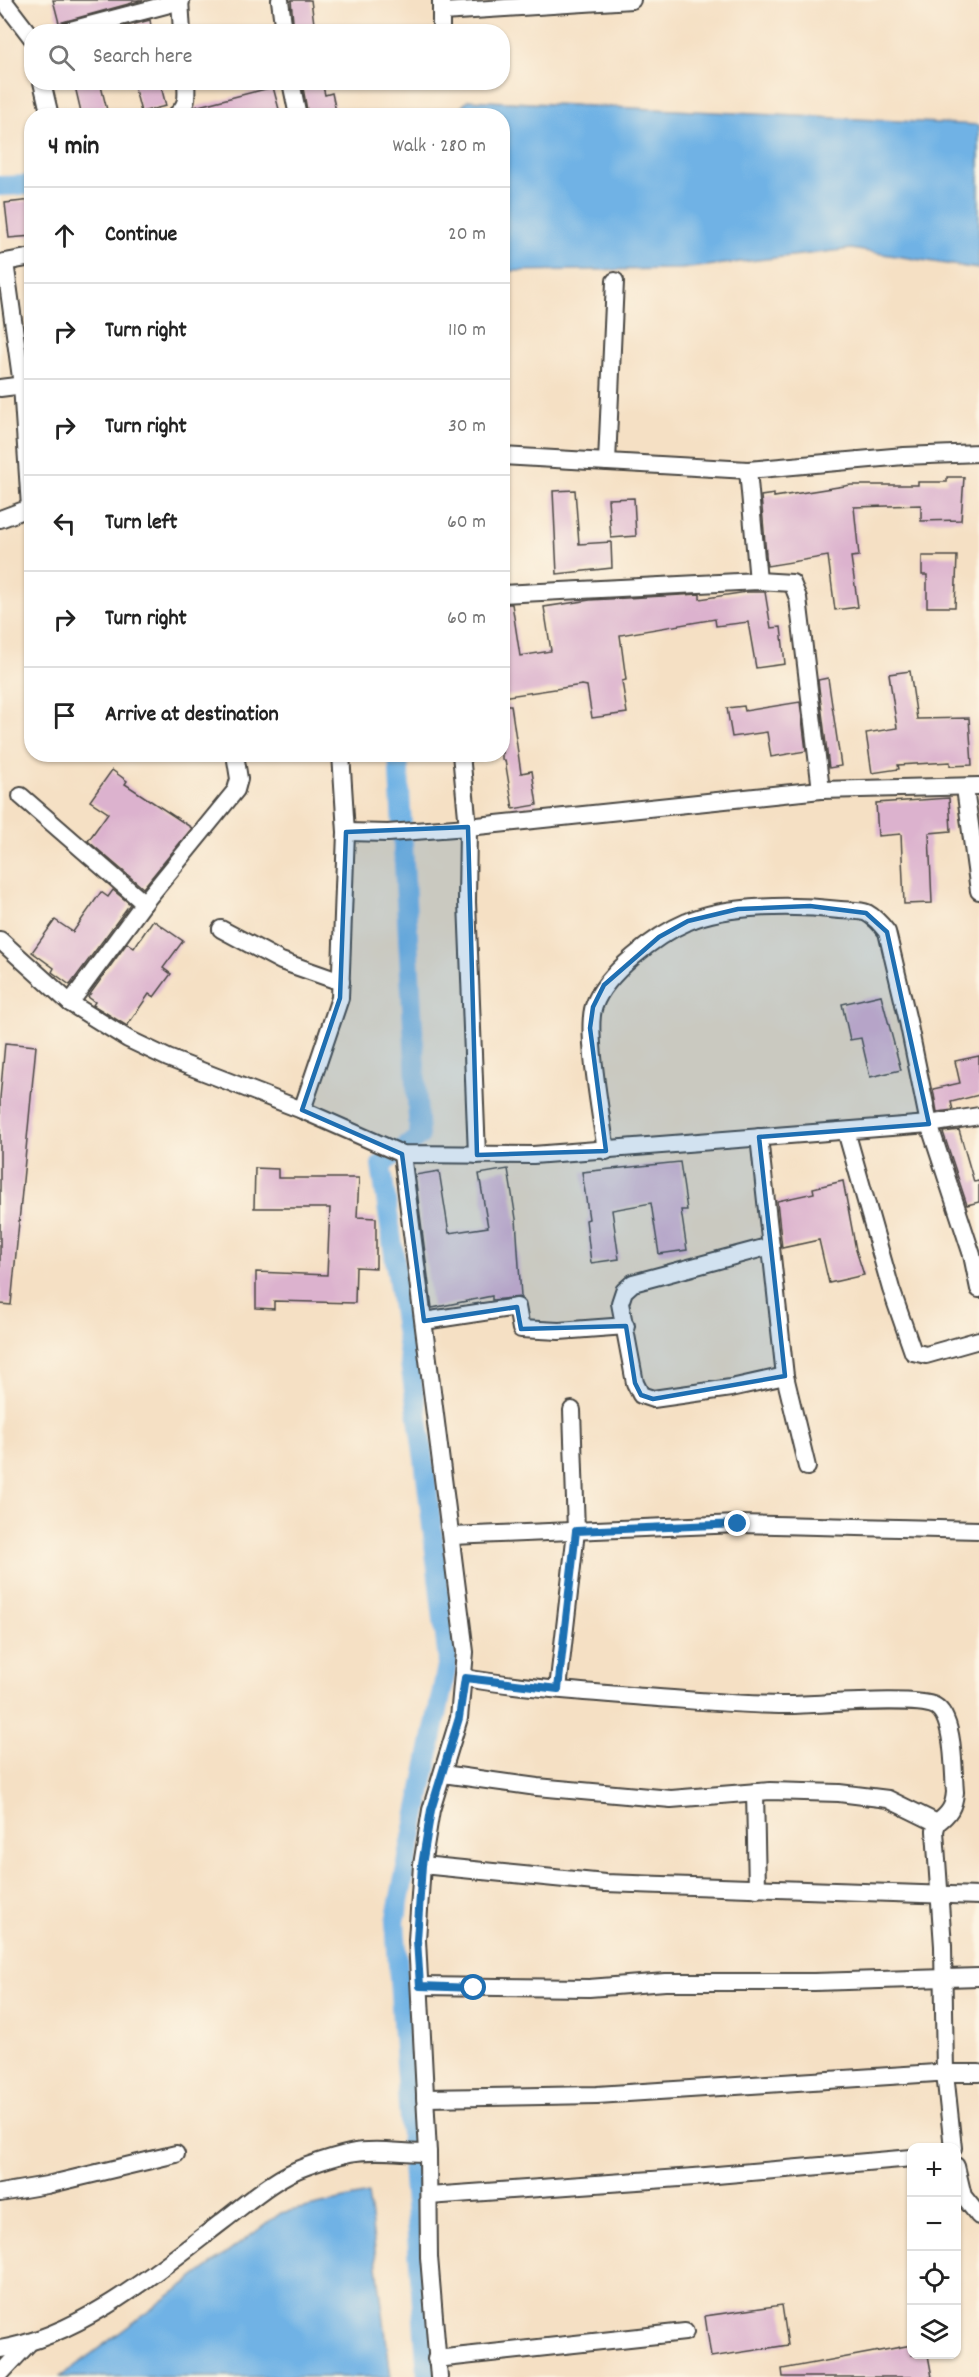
<!DOCTYPE html>
<meta charset="utf-8">
<style>
:root{--surface:#fff;--page:#f6f6f6;--text:#222;--muted:#767676;--line:#e0e0e0}
body{margin:0;font-family:Dekko,sans-serif;background:var(--page);color:var(--text)}
.controls{position:absolute;right:18px;bottom:18px;display:grid;overflow:hidden;border-radius:12px;box-shadow:0 2px 4px #0004}
.controls button{width:54px;height:54px;display:grid;place-items:center;padding:0;border:0;border-bottom:2px solid var(--line);background:var(--surface);color:var(--text);font:30px sans-serif}
.stop{position:absolute;width:18px;height:18px;margin:-14px;border:4px solid #1f6fb2;border-radius:50%;background:#fff}
.stop.end{background:#1f6fb2;border-color:#fff;box-shadow:0 2px 6px #0008}
.list{margin:0;padding:0;list-style:none}
h2{display:flex;justify-content:space-between;align-items:center;height:78px;margin:0;padding:0 24px;font-size:26px}
h2 small{font-size:20px;font-weight:400;color:var(--muted)}
.list li{display:grid;grid-template-columns:39px 1fr auto;gap:18px;align-items:center;box-sizing:border-box;height:96px;padding:0 24px;border-top:2px solid var(--line)}
.list b{display:block;font-size:22px;white-space:nowrap}
.list em{font-size:20px;font-style:normal;color:var(--muted)}
.icon{flex:none;width:33px;height:33px;fill:none;stroke:currentColor;stroke-width:2;stroke-linecap:round;stroke-linejoin:round}
.map{position:relative;flex:none;width:979px;height:2377px;overflow:hidden}
.search{position:absolute;background:var(--surface);box-shadow:0 2px 4px #0004;left:24px;top:24px;width:486px;height:66px;display:flex;align-items:center;gap:15px;box-sizing:border-box;padding:0 21px;border-radius:24px;color:var(--muted);font-size:22px}
.panel{position:absolute;background:var(--surface);box-shadow:0 2px 4px #0004;left:24px;top:108px;width:486px;height:654px;border-radius:24px}
.map>svg:first-child{display:block}
.water{fill:#70b2e5;stroke:#4e6e88;stroke-width:1.5}
.lines{fill:none;stroke-linecap:round;stroke-linejoin:round}
.canal{stroke:#70b2e5;stroke-width:20}
.building{fill:#dcb2ce}
.street-casing{stroke:#494642;stroke-width:20}
.street{stroke:#fff;stroke-width:16}
.route{stroke:#1f6fb2;stroke-width:8}
.marked{fill:#1f6fb2;fill-opacity:0.2;stroke:#1f6fb2;stroke-width:4.5;stroke-linejoin:round}
</style>
<div class="map">
<svg width="979" height="2377" viewBox="0 0 979 2377">
<rect width="100%" height="100%" fill="#fcf5e5"/>
<filter id="ink" filterUnits="userSpaceOnUse"><feTurbulence type="fractalNoise" baseFrequency=".0167" numOctaves="2"/><feDisplacementMap in="SourceGraphic" scale="12" xChannelSelector="R" yChannelSelector="G"/><feConvolveMatrix kernelMatrix="1 2 1 2 8 2 1 2 1" color-interpolation-filters="sRGB"/></filter>
<filter id="wash" filterUnits="userSpaceOnUse"><feTurbulence type="fractalNoise" baseFrequency=".008" numOctaves="4" result="noise"/><feDisplacementMap in="SourceGraphic" scale="24" xChannelSelector="R" yChannelSelector="G"/><feGaussianBlur stdDeviation="1.35" result="paint"/><feColorMatrix in="noise" values="0 0 0 0 0 0 0 0 0 0 0 0 0 0 0 0 0 1.4 0 .05"/><feComposite in="paint" operator="in"/></filter>
<g filter="url(#wash)">
<rect width="100%" height="100%" fill="#f5e0c4"/>
<g class="water">
<polygon points="468,100 979,125 979,269 851,249 681,269 503,271 502,116 454,115"/>
<polygon points="368,2194 391,2377 60,2377 281,2213"/>
</g>
<g class="lines">
<g class="canal">
<polyline points="0,186 32,185"/>
<polyline points="398,754 419,1137 381,1165 424,1459 448,1661 395,1922 427,2377"/>
</g>
</g>
<g id="blocks">
<g class="building">
<polygon points="53,0 143,0 59,23"/>
<polygon points="291,0 311,0 315,32 294,32"/>
<polygon points="150,20 152,32 106,32"/>
<polygon points="74,82 100,82 107,110 82,116"/>
<polygon points="133,82 160,82 166,106 141,112"/>
<polygon points="302,82 322,82 325,95 332,93 337,116 308,116"/>
<polygon points="273,87 280,113 270,116 190,116 195,107"/>
<polygon points="32,200 32,236 9,238 5,203"/>
<polygon points="947,477 964,477 961,520 921,521 921,505 854,507 859,556 851,557 858,607 835,610 828,556 767,566 761,496 774,494 774,497 851,485 918,485 918,482 947,482"/>
<polygon points="575,490 579,544 611,542 612,568 557,574 553,491"/>
<polygon points="634,498 636,536 611,538 608,499"/>
<polygon points="922,556 957,556 955,607 927,607 927,575 922,575"/>
<polygon points="747,592 765,592 771,628 781,627 785,664 756,668 748,622 716,626 715,619 620,635 626,680 622,681 627,713 592,718 587,686 582,685 502,697 502,604 512,604 520,656 551,651 544,607 590,600 700,594 700,599"/>
<polygon points="910,671 917,719 969,718 972,765 950,766 950,762 898,765 899,769 872,773 866,733 897,728 889,674"/>
<polygon points="828,678 841,766 829,768 818,680"/>
<polygon points="800,702 806,751 771,757 767,732 732,737 727,708 744,706 745,711"/>
<polygon points="502,705 511,705 521,773 532,771 537,805 513,809 505,760 502,760"/>
<polygon points="112,770 127,781 125,784 192,828 143,888 88,841 108,813 90,801"/>
<polygon points="949,798 951,831 929,833 932,903 904,904 901,834 878,836 876,803"/>
<polygon points="113,890 130,904 70,985 52,972 54,968 32,952 55,920 73,932 101,892 108,897"/>
<polygon points="153,920 183,941 163,968 171,974 154,997 149,994 127,1026 93,1005 95,1002 88,997 127,943 134,948"/>
<polygon points="881,995 901,1070 870,1077 861,1038 850,1040 842,1004"/>
<polygon points="5,1043 36,1046 11,1305 0,1304 0,1098"/>
<polygon points="979,1056 979,1095 951,1102 953,1110 937,1112 933,1089 960,1083 955,1061"/>
<polygon points="959,1130 974,1182 979,1181 979,1202 967,1205 943,1132"/>
<polygon points="680,1162 687,1210 681,1210 687,1250 659,1254 651,1203 612,1210 619,1259 591,1263 586,1220 589,1219 582,1172"/>
<polygon points="255,1168 278,1169 278,1178 359,1178 357,1217 376,1218 376,1268 356,1267 355,1303 274,1301 274,1309 256,1308 256,1272 327,1275 330,1208 254,1208"/>
<polygon points="508,1169 516,1219 521,1297 492,1300 492,1296 432,1308 415,1175 439,1171 449,1233 488,1227 479,1174"/>
<polygon points="843,1181 856,1250 864,1275 829,1283 819,1240 782,1248 777,1201 814,1193 813,1188"/>
<polygon points="782,2305 788,2345 711,2357 705,2316"/>
<polygon points="912,2345 912,2355 928,2355 932,2377 783,2377 782,2369"/>
</g>
</g>
</g>
<g filter="url(#ink)">
<use href="#blocks" fill-opacity="0" stroke="#494642" stroke-width="1.5"/>
<g class="lines">
<g class="street-casing">
<g id="street">
<polyline points="3,0 32,38"/>
<polyline points="180,0 182,32"/>
<polyline points="280,0 284,32"/>
<polyline points="441,0 441,32"/>
<polyline points="442,12 632,0"/>
<polyline points="63,32 181,1"/>
<polyline points="42,82 50,116"/>
<polyline points="291,82 298,116"/>
<path d="M175 116C188 106 187 97 186 82"/>
<polyline points="5,262 22,385 30,507"/>
<polyline points="0,263 32,257"/>
<polyline points="0,388 32,384"/>
<polyline points="502,456 748,470 904,456 979,453"/>
<polyline points="607,462 615,281"/>
<polyline points="748,470 758,581"/>
<polyline points="0,519 32,507"/>
<polyline points="502,594 758,581 792,583 798,598 821,790"/>
<polyline points="461,754 468,827 821,790 979,786"/>
<polyline points="965,788 979,891"/>
<polyline points="21,796 144,903"/>
<polyline points="346,832 388,833 468,827 467,902 477,1155"/>
<polyline points="221,929 281,961 341,982"/>
<polyline points="0,940 70,1003 128,1039 168,1058 302,1110 402,1154 533,1155 929,1124 979,1116"/>
<polyline points="70,1003 144,903 236,790 239,779 235,754"/>
<polyline points="302,1110 340,998 346,832 341,754"/>
<polyline points="846,1131 891,1289 913,1352 926,1355 979,1340"/>
<polyline points="759,1137 785,1376 807,1467"/>
<path d="M606 1151C602 1120 585 1030 594 1006 605 974 656 935 687 922 727 904 797 905 840 910 849 911 860 910 867 913 876 918 881 924 887 932L908 1021 929 1124 972 1255 979 1289"/>
<polyline points="402,1154 465,1652 459,1718 431,1810 422,1865 417,1940 428,2153 429,2257 439,2377"/>
<polyline points="771,1246 633,1283 624,1291 620,1303 635,1383 641,1395 653,1399 731,1388 785,1376"/>
<polyline points="424,1321 517,1307 521,1329 559,1331 626,1326"/>
<polyline points="452,1536 738,1524 979,1530"/>
<path d="M465 1678C525 1688 585 1692 645 1697 692 1700 739 1705 786 1705 814 1705 916 1696 935 1706 955 1717 953 1771 955 1792 954 1807 949 1814 937 1823"/>
<polyline points="558,1689 576,1531 572,1410"/>
<polyline points="443,1774 537,1787 671,1799 770,1791 839,1793 888,1799 937,1823 935,1831 943,1946 945,2073 953,2148"/>
<polyline points="755,1792 757,1889"/>
<polyline points="422,1865 605,1883 979,1896"/>
<polyline points="420,1986 589,1988 665,1982 814,1982 979,1977"/>
<polyline points="425,2098 597,2095 936,2073 979,2073"/>
<polyline points="956,2166 963,2196 979,2216"/>
<polyline points="0,2193 47,2185 176,2154"/>
<polyline points="429,2196 694,2177 912,2158"/>
<path d="M0 2349C81 2336 159 2270 223 2221 249 2201 275 2177 307 2166 321 2161 336 2156 350 2153 375 2148 403 2153 428 2153"/>
<polyline points="436,2359 685,2332"/>
<polyline points="0,2374 28,2344"/>
</g>
</g>
<use href="#street" class="street"/>
</g>
</g>
<g class="lines" filter="url(#ink)">
<polyline class="route" points="474,1988 420,1986 417,1940 422,1865 431,1810 459,1718 465,1678 558,1689 576,1531 738,1524"/>
</g>
<path class="marked" d="M468 827 477 1155 606 1151 590 1028 593 1007 604 985 659 937 688 921 738 909 810 906 866 913 887 932 929 1124 759 1137 785 1376 653 1399 641 1395 635 1383 626 1326 521 1329 517 1307 424 1321 402 1154 302 1110 340 998 346 832Z"/>
</svg>
<div class="controls">
<button>+</button>
<button>−</button>
<button><svg class="icon" aria-label="locate" viewBox="0 0 24 24"><circle cx="12" cy="12" r="6"/><path d="M12 2v4M12 18v4M2 12h4M18 12h4"/></svg></button>
<button><svg class="icon" aria-label="layers" viewBox="0 0 24 24"><path d="M12 4l9 5-9 5-9-5zM3 14l9 5 9-5"/></svg></button>
</div>
<div class="stop" style="left:474px;top:1988px"></div>
<div class="stop end" style="left:738px;top:1524px"></div>
<div class="search"><svg class="icon" aria-label="search" viewBox="0 0 24 24"><circle cx="10" cy="10" r="6"/><path d="M15 15l6 6"/></svg>Search here</div>
<section class="panel">
<h2>4 min<small>Walk · 280 m</small></h2>
<ul class="list">
<li><svg class="icon" aria-label="ahead" viewBox="0 0 24 24"><path d="M12 20V5M6 11l6-6 6 6"/></svg><div><b>Continue</b></div><em>20 m</em></li>
<li><svg class="icon" aria-label="right" viewBox="0 0 24 24"><path d="M7 20v-9h11M14 6l5 5-5 5"/></svg><div><b>Turn right</b></div><em>110 m</em></li>
<li><svg class="icon" aria-label="right" viewBox="0 0 24 24"><path d="M7 20v-9h11M14 6l5 5-5 5"/></svg><div><b>Turn right</b></div><em>30 m</em></li>
<li><svg class="icon" aria-label="left" viewBox="0 0 24 24"><path d="M17 20v-9H6M10 6l-5 5 5 5"/></svg><div><b>Turn left</b></div><em>60 m</em></li>
<li><svg class="icon" aria-label="right" viewBox="0 0 24 24"><path d="M7 20v-9h11M14 6l5 5-5 5"/></svg><div><b>Turn right</b></div><em>60 m</em></li>
<li><svg class="icon" aria-label="arrive" viewBox="0 0 24 24"><path d="M6 21V4h12l-3 4 3 4H6"/></svg><div><b>Arrive at destination</b></div></li>
</ul>
</section>
</div>
